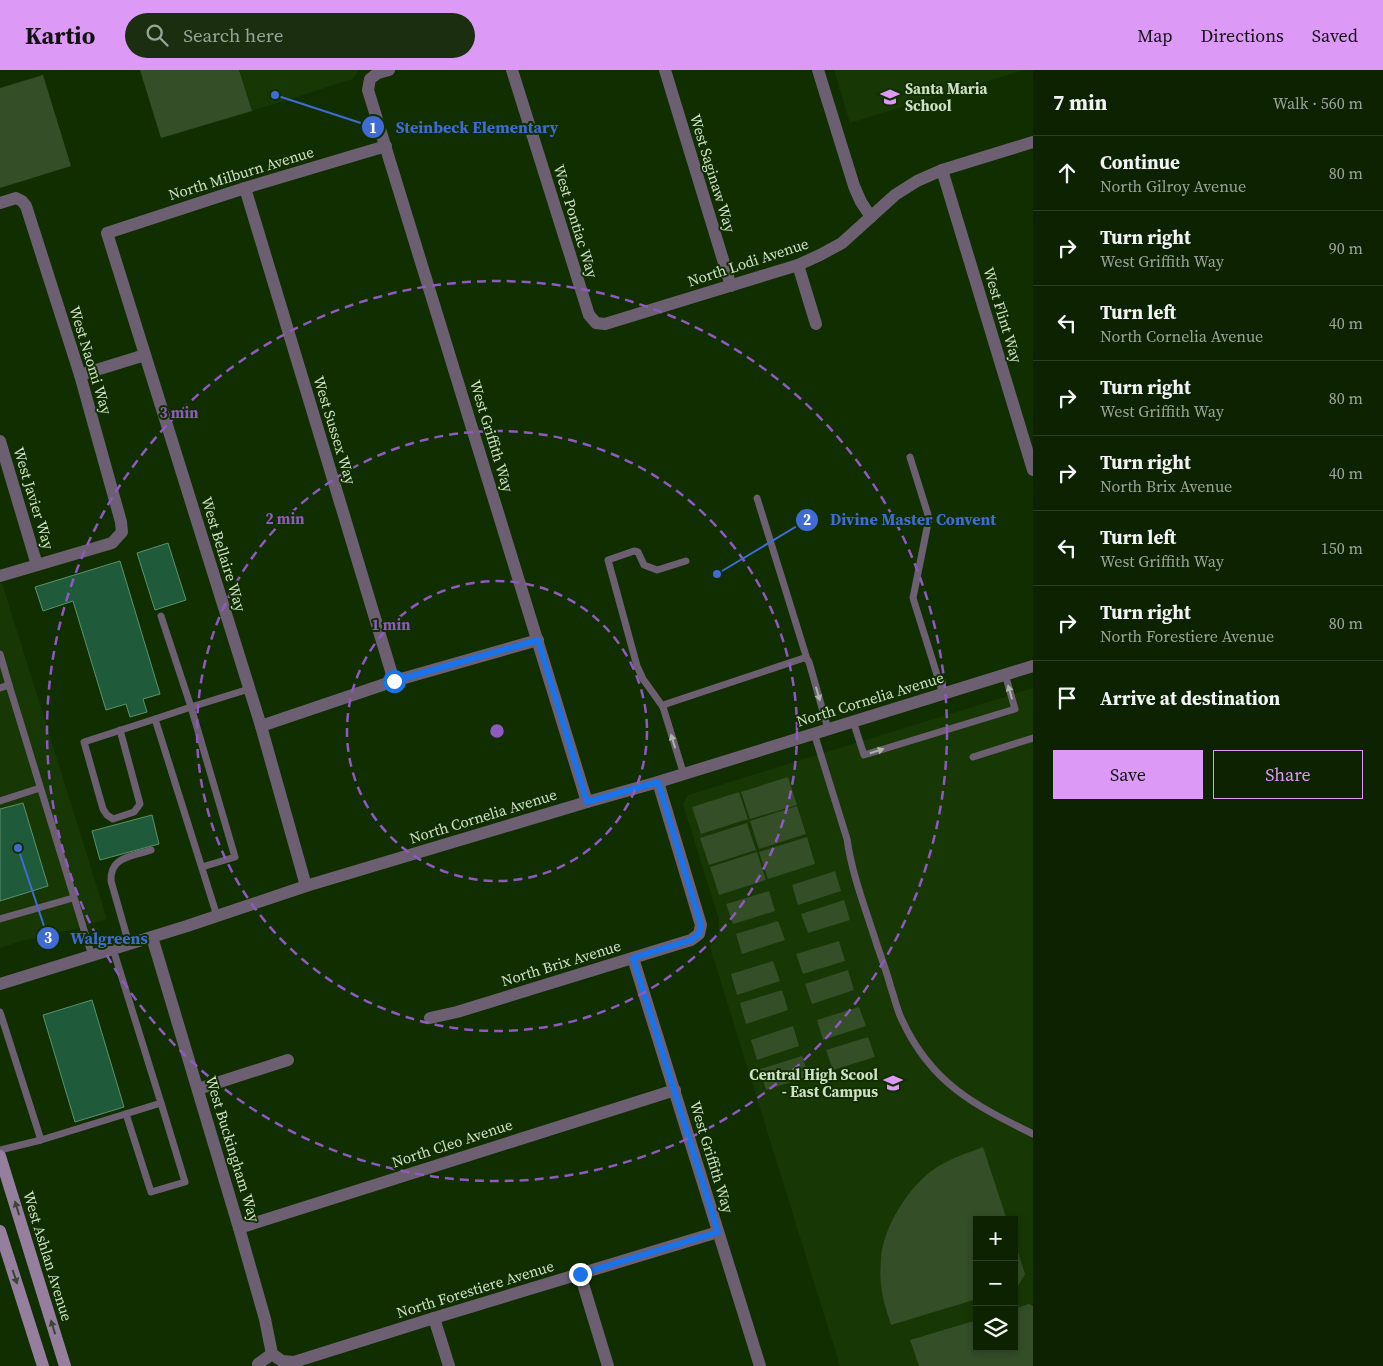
<!DOCTYPE html>
<meta charset="utf-8">
<style>
:root{--surface:#0d2201;--page:#1b2f10;--text:#f1f3f6;--muted:#9aa499;--line:#2d3f23;--accent:#dc99f5}
body{margin:0;font-family:"Source Serif 4",serif;background:var(--page);color:var(--text)}
.controls{position:absolute;right:15px;bottom:15px;display:grid;overflow:hidden;border-radius:0px;box-shadow:0 2px 8px #0003}
.controls button{width:45px;height:45px;display:grid;place-items:center;padding:0;border:0;border-bottom:1px solid var(--line);background:var(--surface);color:var(--text);font:25px sans-serif}
.stop{position:absolute;width:15px;height:15px;margin:-11px;border:4px solid #1a73e8;border-radius:50%;background:#fff}
.stop.end{background:#1a73e8;border-color:#fff;box-shadow:0 1px 5px #0008}
.list{margin:0;padding:0;list-style:none}
h2{display:flex;justify-content:space-between;align-items:center;height:65px;margin:0;padding:0 20px;font-size:21px}
h2 small{font-size:16px;font-weight:400;color:var(--muted)}
.list li{display:grid;grid-template-columns:32px 1fr auto;gap:15px;align-items:center;box-sizing:border-box;height:75px;padding:0 20px;border-top:1px solid var(--line)}
.list b{display:block;font-size:19px;white-space:nowrap}
.list p{margin:0;font-size:16px;white-space:nowrap;color:var(--muted)}
.list em{font-size:16px;font-style:normal;color:var(--muted)}
.actions{display:flex;gap:10px;padding:15px 20px}
.actions a{flex:1;padding:11px 0;border:1px solid var(--accent);border-radius:0px;text-align:center;font-size:18px;color:var(--accent)}
.actions .main{background:var(--accent);color:#111}
.icon{flex:none;width:28px;height:28px;fill:none;stroke:currentColor;stroke-width:2;stroke-linecap:round;stroke-linejoin:round}
.map{position:relative;flex:none;width:1033px;height:1296px;overflow:hidden}
header{display:flex;align-items:center;gap:30px;box-sizing:border-box;height:70px;padding:0 25px;background:var(--accent);color:#111}
header strong{font-size:24px}
nav{display:flex;gap:28px;margin-inline-start:auto;font-size:18px}
.search{width:350px;height:45px;background:var(--page);display:flex;align-items:center;gap:12px;box-sizing:border-box;padding:0 18px;border-radius:28px;color:var(--muted);font-size:19px}
main{display:flex}
aside{flex:1;background:var(--surface)}
.map>svg:first-child{display:block}
.built{fill:#173704;fill-rule:evenodd}
.green{fill:#344e28}
.building{fill:#1f5b3b;stroke:#5a916f}
.lines{fill:none;stroke-linecap:round;stroke-linejoin:round}
.service{stroke:#6d5f72;stroke-width:7}
.minor{stroke:#6d5f72;stroke-width:12}
.tertiary{stroke:#6d5f72;stroke-width:12}
.secondary{stroke:#957e9e;stroke-width:12}
.oneway{fill:#acb3a9}
.oneway2{fill:#394630}
.route{stroke:#1a73e8;stroke-width:6}
.ring{fill:none;stroke:#9059c1;stroke-width:2.5;stroke-dasharray:9 6}
.labels{text-anchor:middle;dominant-baseline:central;stroke-width:4;stroke-linejoin:round;paint-order:stroke}
.poi-label{font-size:15px;font-weight:bold;fill:#cee0c7;stroke:#112e01;text-anchor:start}
.street-label{font-size:15px;fill:#cee0c7;stroke:#112e01}
.centre{fill:#9059c1;stroke:#112e01;stroke-width:2.5}
.ring-label{font-size:15px;text-anchor:middle;font-weight:bold;fill:#9059c1;stroke:#112e01;stroke-width:4;stroke-linejoin:round;paint-order:stroke}
.leader{fill:none;stroke:#406bd5;stroke-width:2}
.callout-dot{fill:#406bd5;stroke:#112e01;stroke-width:2}
.mark-label{font-size:15px;text-anchor:middle;font-weight:bold;fill:#fff}
.callout-label{font-size:16px;text-anchor:middle;font-weight:bold;fill:#406bd5;stroke:#112e01;stroke-width:4;stroke-linejoin:round;paint-order:stroke}
</style>
<header>
<strong>Kartio</strong>
<div class="search"><svg class="icon" aria-label="search" viewBox="0 0 24 24"><circle cx="10" cy="10" r="6"/><path d="M15 15l6 6"/></svg>Search here</div>
<nav><a>Map</a><a>Directions</a><a>Saved</a></nav>
</header>
<main>
<div class="map">
<svg width="1033" height="1296" viewBox="0 0 1033 1296">
<rect width="100%" height="100%" fill="#112e01"/>
<g class="built">
<polygon points="239,0 359,0 353,9 252,41"/>
<polygon points="834,0 1024,0 850,53"/>
<polygon points="2,513 107,849 79,858 22,871 0,878 0,514"/>
<path d="M1033 618V1296H840L710 877 715 871 718 864 719 850 683 734 688 725ZM977 1150H1014V1277H977Z"/>
</g>
<g class="green">
<polygon points="140,0 239,0 252,41 161,68"/>
<polygon points="43,5 71,96 0,118 0,18"/>
<polygon points="788,707 797,735 750,749 741,722"/>
<polygon points="739,722 748,749 701,764 692,737"/>
<polygon points="797,736 806,764 759,779 750,751"/>
<polygon points="747,753 756,780 709,795 700,768"/>
<polygon points="807,767 815,794 768,809 759,782"/>
<polygon points="757,782 766,810 719,825 710,797"/>
<polygon points="835,801 841,821 798,835 792,815"/>
<polygon points="769,821 775,841 733,854 726,834"/>
<polygon points="844,830 850,850 808,863 801,844"/>
<polygon points="778,851 785,870 742,884 736,864"/>
<polygon points="839,871 845,891 803,904 796,884"/>
<polygon points="773,891 780,911 737,925 731,904"/>
<polygon points="848,900 854,920 812,934 805,914"/>
<polygon points="782,920 788,940 746,954 740,933"/>
<polygon points="859,937 866,956 823,970 817,950"/>
<polygon points="793,956 799,976 757,990 751,970"/>
<polygon points="868,967 875,987 833,1000 826,980"/>
<polygon points="802,986 809,1006 766,1020 760,999"/>
<path d="M983 1077 1007 1150H977V1229L891 1255C888 1244 883 1232 882 1221 880 1211 880 1200 881 1190 882 1158 910 1114 937 1097 952 1088 967 1083 983 1077Z"/>
<polygon points="1014,1170 1025,1204 1018,1216 1014,1218"/>
<polygon points="1029,1234 1033,1236 1033,1296 919,1296 910,1270 977,1250 977,1277 1014,1277 1014,1239"/>
</g>
<g class="building">
<polygon points="168,473 186,530 155,540 137,483"/>
<polygon points="120,491 160,624 143,629 147,642 130,647 126,634 106,640 73,531 43,541 35,517"/>
<polygon points="23,733 48,816 0,831 0,739"/>
<polygon points="152,745 159,774 100,790 92,761"/>
<polygon points="92,930 124,1037 75,1052 43,945"/>
</g>
<g class="lines">
<g class="service">
<polyline points="910,387 929,448 913,528 943,624"/>
<polyline points="757,428 807,589 809,592 828,659"/>
<polyline points="161,546 191,637 249,619"/>
<polyline points="0,584 9,615"/>
<polyline points="0,618 9,615 92,886"/>
<polyline points="663,637 666,634 804,588 807,589"/>
<polyline points="853,651 864,685 1015,639 1005,604"/>
<polyline points="120,660 140,734 134,742 113,749 107,745 103,739 84,672 155,649"/>
<path d="M814 663 847 769C852 805 866 840 877 875 882 889 887 903 891 918 895 929 897 940 902 950 931 1013 974 1035 1033 1064"/>
<polyline points="973,687 1033,668"/>
<polyline points="684,705 663,637 643,609 637,596 608,490 634,481 638,482 644,495 657,500 686,491"/>
<polyline points="0,731 40,718"/>
<polyline points="202,797 235,787 191,637 155,649 217,846"/>
<polyline points="0,849 73,828"/>
<path d="M129 874 111 811C110 786 132 787 151 780"/>
<polyline points="0,942 41,1070 0,1080"/>
<polyline points="126,1044 151,1122 185,1112 161,1033"/>
<polyline points="41,1070 161,1033 113,879"/>
</g>
<g class="minor">
<polyline points="389,0 378,3 370,9 368,20 587,732"/>
<polyline points="512,0 589,245 596,253 605,254 798,195 820,185 842,173 895,125 917,111 942,100 1033,72"/>
<polyline points="665,0 731,216"/>
<polyline points="818,0 854,116 861,132 871,147"/>
<polyline points="942,100 1033,400"/>
<polyline points="245,118 394,611"/>
<polyline points="0,133 16,128 22,131 26,136 80,305 121,452 122,462 112,473 0,506"/>
<polyline points="798,195 816,254"/>
<polyline points="80,305 145,285"/>
<polyline points="0,371 37,495"/>
<polyline points="261,656 394,611 538,570"/>
<polyline points="306,816 261,656 107,163 245,118 386,76"/>
<polyline points="152,867 239,1158 265,1249 272,1284 258,1294"/>
<polyline points="633,888 760,1296"/>
<polyline points="430,948 457,942 691,870 699,864 701,855 658,712"/>
<polyline points="198,1019 288,990"/>
<polyline points="239,1158 675,1020"/>
<polyline points="580,1204 608,1296"/>
<polyline points="434,1248 449,1296"/>
<polyline points="272,1284 282,1291 294,1292 434,1248 718,1162"/>
</g>
<polyline class="tertiary" points="0,914 187,856 306,816 587,732 658,712 1033,596"/>
<g class="secondary">
<polyline points="0,1086 65,1296"/>
<polyline points="0,1161 43,1296"/>
</g>
</g>
<defs><path id="oneway-solid" d="M-6-.8H1V-3.2L6.5 0L1 3.2V.8H-6Z" transform="scale(1.25)"/></defs>
<g class="oneway">
<use href="#oneway-solid" transform="translate(1010 622) rotate(-106)"/>
<use href="#oneway-solid" transform="translate(818 624) rotate(74)"/>
<use href="#oneway-solid" transform="translate(673 671) rotate(-107)"/>
<use href="#oneway-solid" transform="translate(877 681) rotate(-17)"/>
</g>
<g class="oneway2">
<use href="#oneway-solid" transform="translate(17 1138) rotate(-107)"/>
<use href="#oneway-solid" transform="translate(15 1207) rotate(72)"/>
<use href="#oneway-solid" transform="translate(53 1257) rotate(-107)"/>
</g>
<g class="lines">
<polyline class="route" points="394,611 538,570 587,732 658,712 701,855 699,864 691,870 633,888 718,1162 580,1204"/>
</g>
<g class="ring">
<circle cx="497" cy="661" r="150"/>
<circle cx="497" cy="661" r="300"/>
<circle cx="497" cy="661" r="450"/>
</g>
<defs>
<g id="school-bare" transform="scale(1.5)"><path d="M0-5L7-2L0 1L-7-2ZM-4 1L0 2.5L4 1V4Q0 6-4 4Z" fill="#dc99f5" stroke="#112e01" stroke-width="2.5" paint-order="stroke"/></g>
</defs>
<g fill-rule="evenodd">
<use href="#school-bare" x="890" y="27"/>
<use href="#school-bare" x="893" y="1013"/>
</g>
<g class="labels">
<g class="poi-label">
<text x="905" y="18">Santa Maria<tspan x="905" dy="17">School</tspan></text>
<text x="878" y="1004" text-anchor="end">Central High Scool<tspan x="878" dy="17">- East Campus</tspan></text>
</g>
<g class="street-label">
<text transform="translate(241 103) rotate(-17)">North Milburn Avenue</text>
<text transform="translate(713 103) rotate(73)">West Saginaw Way</text>
<text transform="translate(576 151) rotate(73)">West Pontiac Way</text>
<text transform="translate(748 192) rotate(-18)">North Lodi Avenue</text>
<text transform="translate(1003 245) rotate(73)">West Flint Way</text>
<text transform="translate(91 290) rotate(73)">West Naomi Way</text>
<text transform="translate(335 360) rotate(73)">West Sussex Way</text>
<text transform="translate(492 366) rotate(73)">West Griffith Way</text>
<text transform="translate(34 428) rotate(73)">West Javier Way</text>
<text transform="translate(224 484) rotate(73)">West Bellaire Way</text>
<text transform="translate(870 629) rotate(-17)">North Cornelia Avenue</text>
<text transform="translate(483 746) rotate(-17)">North Cornelia Avenue</text>
<text transform="translate(561 893) rotate(-17)">North Brix Avenue</text>
<text transform="translate(452 1073) rotate(-18)">North Cleo Avenue</text>
<text transform="translate(233 1079) rotate(73)">West Buckingham Way</text>
<text transform="translate(712 1087) rotate(73)">West Griffith Way</text>
<text transform="translate(48 1186) rotate(73)">West Ashlan Avenue</text>
<text transform="translate(475 1219) rotate(-17)">North Forestiere Avenue</text>
</g>
</g>
<circle cx="497" cy="661" r="8" class="centre"/>
<g class="ring-label">
<text x="179" y="348">3 min</text>
<text x="285" y="454">2 min</text>
<text x="391" y="560">1 min</text>
</g>
<path class="leader" d="M275 25L373 57M717 504L807 450M18 778L48 868"/>
<g class="callout-dot">
<circle cx="275" cy="25" r="5"/>
<circle cx="717" cy="504" r="5"/>
<circle cx="18" cy="778" r="5"/>
<circle cx="373" cy="57" r="12"/>
<circle cx="807" cy="450" r="12"/>
<circle cx="48" cy="868" r="12"/>
</g>
<g class="mark-label">
<text x="373" y="63">1</text>
<text x="807" y="455">2</text>
<text x="48" y="873">3</text>
</g>
<g class="callout-label">
<text x="477" y="63">Steinbeck Elementary</text>
<text x="913" y="455">Divine Master Convent</text>
<text x="109" y="874">Walgreens</text>
</g>
</svg>
<div class="controls">
<button>+</button>
<button>−</button>
<button><svg class="icon" aria-label="layers" viewBox="0 0 24 24"><path d="M12 4l9 5-9 5-9-5zM3 14l9 5 9-5"/></svg></button>
</div>
<div class="stop" style="left:394px;top:611px"></div>
<div class="stop end" style="left:580px;top:1204px"></div>
</div>
<aside>
<h2>7 min<small>Walk · 560 m</small></h2>
<ul class="list">
<li><svg class="icon" aria-label="ahead" viewBox="0 0 24 24"><path d="M12 20V5M6 11l6-6 6 6"/></svg><div><b>Continue</b><p>North Gilroy Avenue</p></div><em>80 m</em></li>
<li><svg class="icon" aria-label="right" viewBox="0 0 24 24"><path d="M7 20v-9h11M14 6l5 5-5 5"/></svg><div><b>Turn right</b><p>West Griffith Way</p></div><em>90 m</em></li>
<li><svg class="icon" aria-label="left" viewBox="0 0 24 24"><path d="M17 20v-9H6M10 6l-5 5 5 5"/></svg><div><b>Turn left</b><p>North Cornelia Avenue</p></div><em>40 m</em></li>
<li><svg class="icon" aria-label="right" viewBox="0 0 24 24"><path d="M7 20v-9h11M14 6l5 5-5 5"/></svg><div><b>Turn right</b><p>West Griffith Way</p></div><em>80 m</em></li>
<li><svg class="icon" aria-label="right" viewBox="0 0 24 24"><path d="M7 20v-9h11M14 6l5 5-5 5"/></svg><div><b>Turn right</b><p>North Brix Avenue</p></div><em>40 m</em></li>
<li><svg class="icon" aria-label="left" viewBox="0 0 24 24"><path d="M17 20v-9H6M10 6l-5 5 5 5"/></svg><div><b>Turn left</b><p>West Griffith Way</p></div><em>150 m</em></li>
<li><svg class="icon" aria-label="right" viewBox="0 0 24 24"><path d="M7 20v-9h11M14 6l5 5-5 5"/></svg><div><b>Turn right</b><p>North Forestiere Avenue</p></div><em>80 m</em></li>
<li><svg class="icon" aria-label="arrive" viewBox="0 0 24 24"><path d="M6 21V4h12l-3 4 3 4H6"/></svg><div><b>Arrive at destination</b></div></li>
</ul>
<div class="actions"><a class="main">Save</a><a>Share</a></div>
</aside>
</main>
